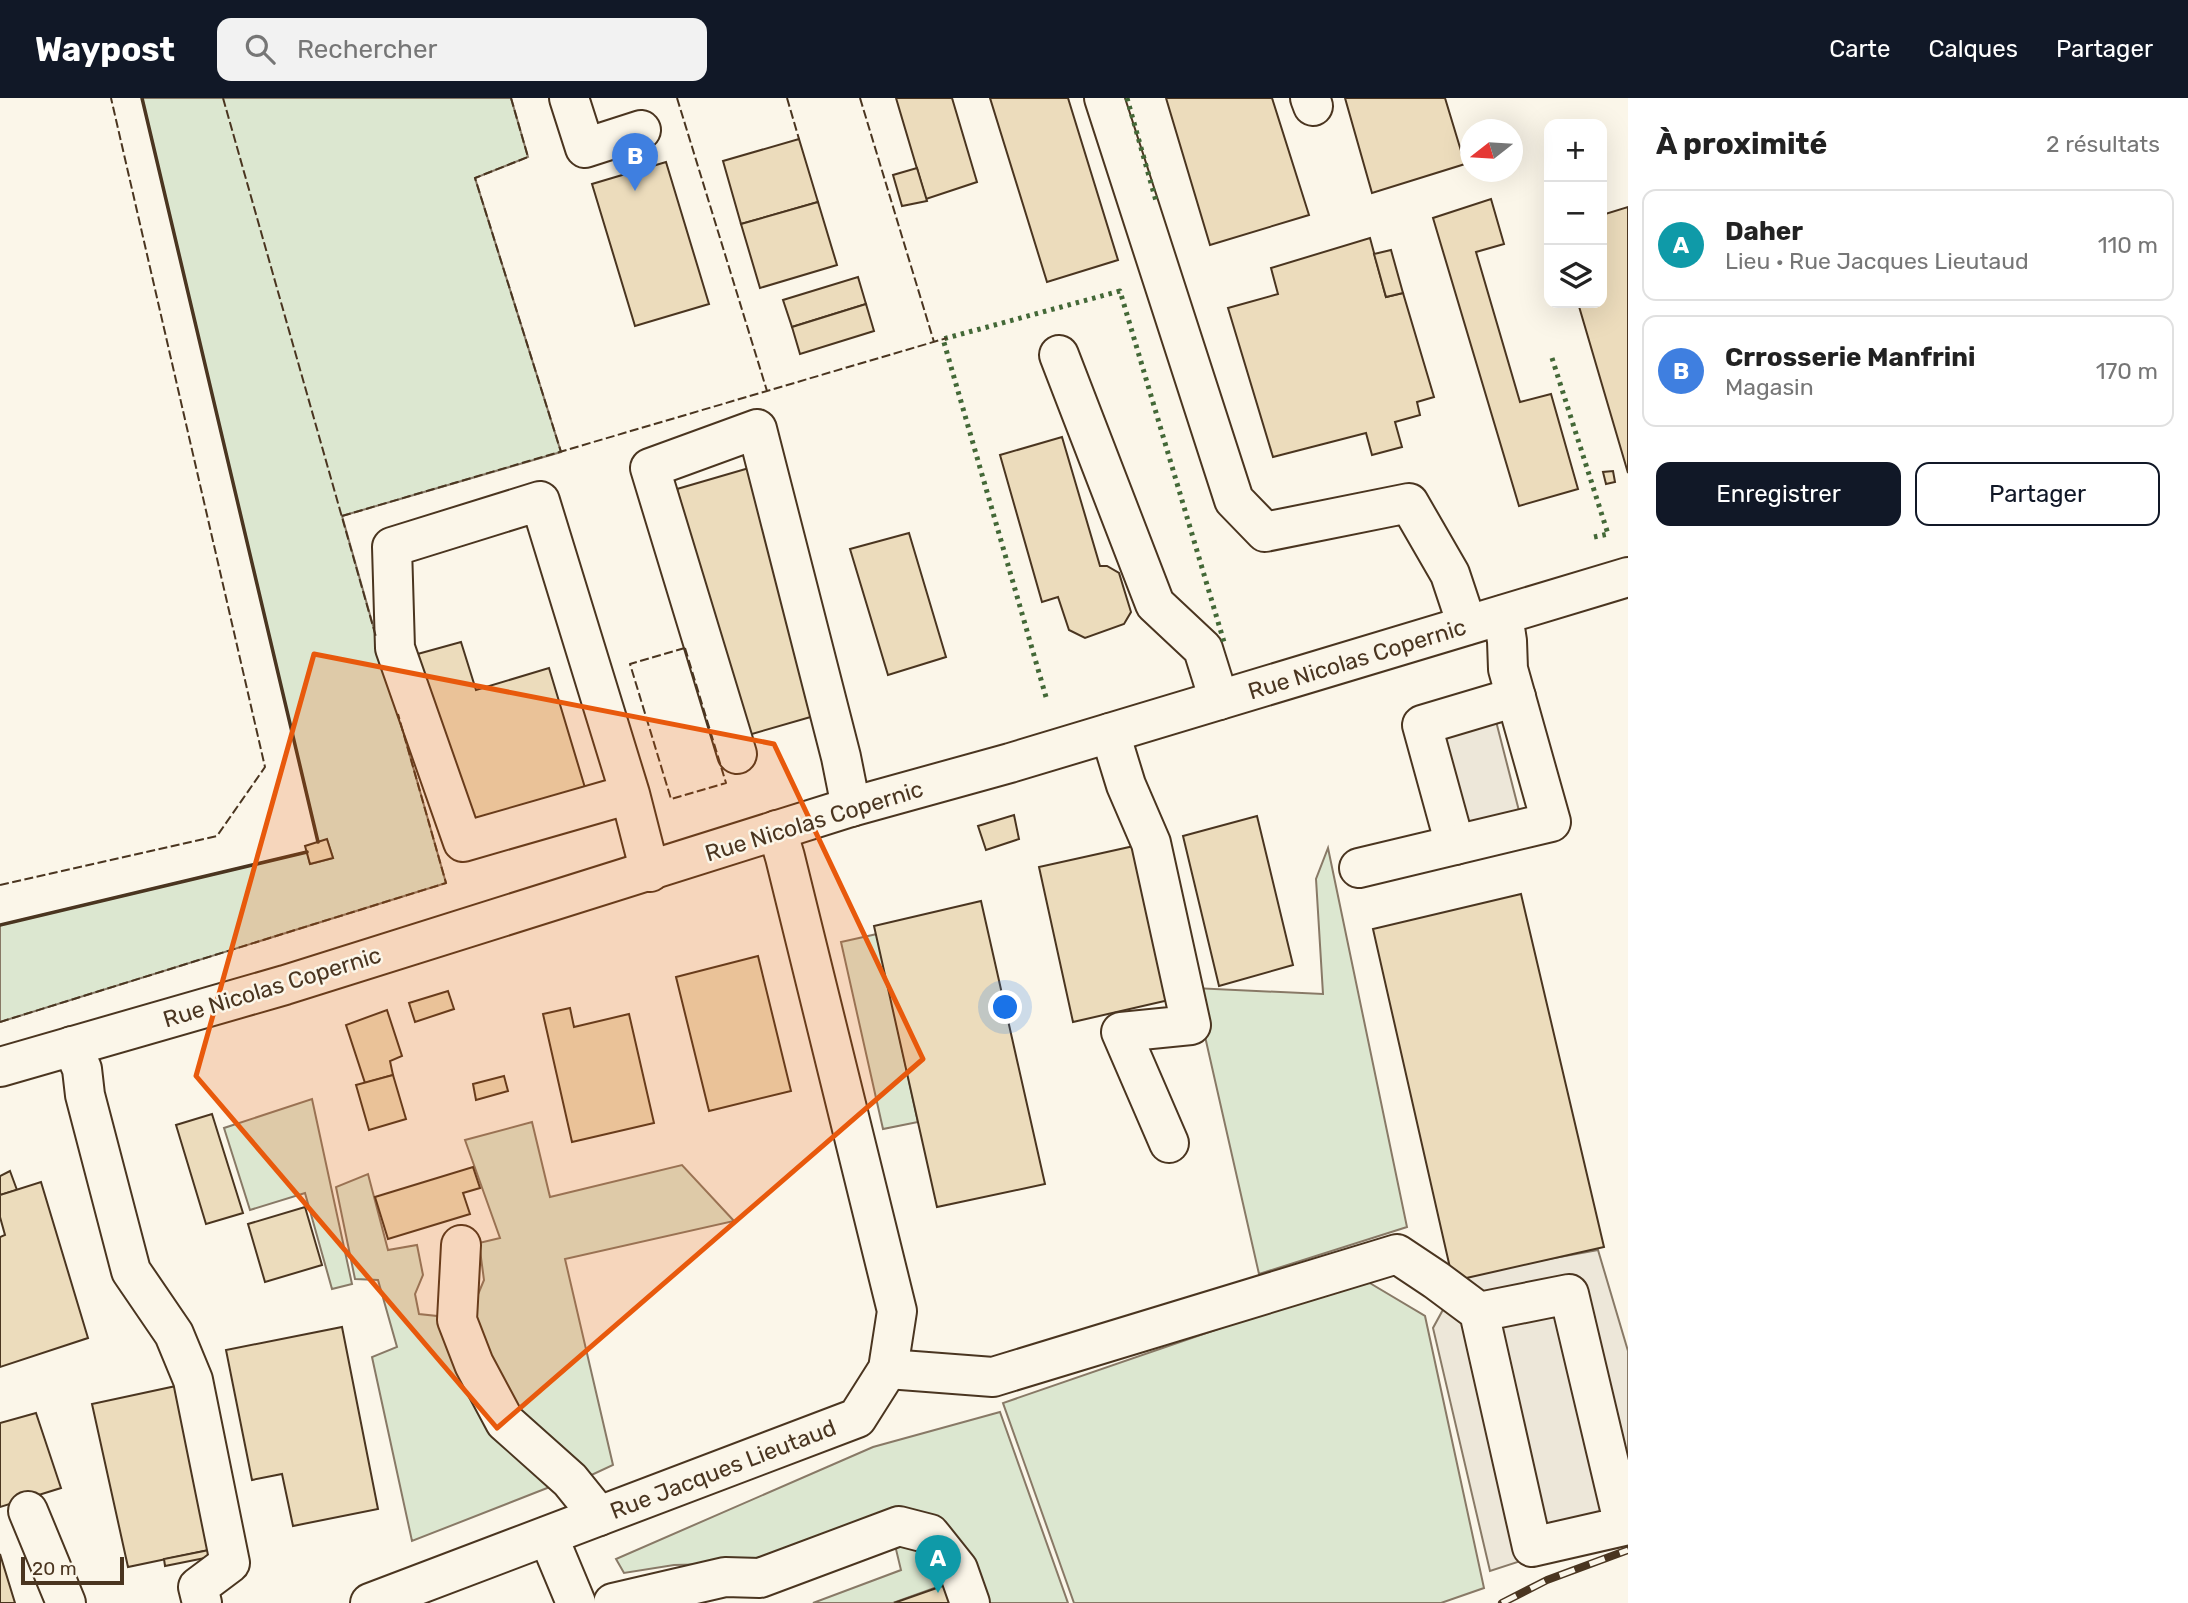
<!DOCTYPE html>
<html lang="fr">
<meta charset="utf-8">
<style>
:root{--surface:#fff;--page:#f2f2f2;--text:#222;--muted:#767676;--line:#e0e0e0;--accent:#111827}
body{margin:0;font-family:Rubik,sans-serif;background:var(--page);color:var(--text)}
.controls{position:absolute;right:21px;top:21px;display:grid;overflow:hidden;border-radius:14px;box-shadow:0 7px 28px #0002}
.controls button{width:63px;height:63px;display:grid;place-items:center;padding:0;border:0;border-bottom:2px solid var(--line);background:var(--surface);color:var(--text);font:35px sans-serif}
.compass{position:absolute;left:1460px;top:21px;width:63px;height:63px;border-radius:50%;background:var(--surface);box-shadow:0 7px 28px #0002;rotate:253deg}
.scale{position:absolute;left:21px;bottom:18px;width:103px;box-sizing:border-box;padding-left:7px;border:4px solid #4a3520;border-top:0;font-size:19px;line-height:24px;white-space:nowrap;color:#4a3520;-webkit-text-stroke:5px #fbf6e9;paint-order:stroke}
.you{position:absolute;left:1006px;top:910px;width:24px;height:24px;margin:-18px;border:5px solid #fff;border-radius:50%;background:#1a73e8;box-shadow:0 0 0 10px #1a73e833}
.badge{display:grid;place-items:center;width:46px;height:46px;border-radius:50%;background:var(--accent);color:#fff;font-size:23px;font-weight:700}
.pin{position:absolute;translate:-50% -58px;filter:drop-shadow(0 2px 4px #0008)}
.pin::after{content:'';position:absolute;top:37px;width:24px;height:21px;background:inherit;clip-path:polygon(0 0,100% 0,50% 100%)}
.list{margin:0;padding:0;list-style:none}
h2{display:flex;justify-content:space-between;align-items:center;height:91px;margin:0;padding:0 28px;font-size:30px}
h2 small{font-size:23px;font-weight:400;color:var(--muted)}
.list li{display:grid;grid-template-columns:46px 1fr auto;gap:21px;align-items:center;box-sizing:border-box;height:112px;margin:0 14px 14px;padding:0 14px;border:2px solid var(--line);border-radius:14px}
.list b{display:block;font-size:26px;white-space:nowrap}
.list p{margin:0;font-size:23px;white-space:nowrap;color:var(--muted)}
.list em{font-size:23px;font-style:normal;color:var(--muted)}
.actions{display:flex;gap:14px;padding:21px 28px}
.actions a{flex:1;padding:16px 0;border:2px solid var(--accent);border-radius:14px;text-align:center;font-size:24px;color:var(--accent)}
.actions .main{background:var(--accent);color:#fff}
.icon{flex:none;width:38px;height:38px;fill:none;stroke:currentColor;stroke-width:2;stroke-linecap:round;stroke-linejoin:round}
.map{position:relative;flex:none;width:1628px;height:1505px;overflow:hidden}
header{display:flex;align-items:center;gap:42px;box-sizing:border-box;height:98px;padding:0 35px;background:var(--accent);color:#fff}
header strong{font-size:33px}
nav{display:flex;gap:38px;margin-inline-start:auto;font-size:24px}
.search{width:490px;height:63px;background:var(--page);display:flex;align-items:center;gap:18px;box-sizing:border-box;padding:0 24px;border-radius:14px;color:var(--muted);font-size:26px}
main{display:flex}
aside{flex:1;background:var(--surface)}
.map>svg:first-child{display:block}
.green{fill:#dce7d0;stroke:#887966;stroke-width:2}
.parking{fill:#ede7d9;stroke:#887966;stroke-width:2}
.building{fill:#ecdcbc;stroke:#4a3520;stroke-width:2}
.lines{fill:none;stroke-linecap:round;stroke-linejoin:round}
.minor-casing{stroke:#4a3520;stroke-width:42}
.minor{stroke:#fbf6e9;stroke-width:38}
.rail-casing{stroke:#4a3520;stroke-width:8}
.rail{stroke:#fbf6e9;stroke-width:5;stroke-dasharray:16;stroke-linecap:butt}
.hedge{stroke:#436837;stroke-width:5;stroke-dasharray:3.5 5;stroke-linecap:butt}
.fence{stroke:#4a3520;stroke-width:2;stroke-dasharray:9 3.5;stroke-linecap:butt}
.wall{stroke:#4a3520;stroke-width:3.5}
.marked{fill:#e8590c;fill-opacity:0.2;stroke:#e8590c;stroke-width:5;stroke-linejoin:round}
.labels{text-anchor:middle;dominant-baseline:central;stroke-width:5;stroke-linejoin:round;paint-order:stroke}
.street-label{font-size:23px;fill:#4a3520;stroke:#fbf6e9}
</style>
<header>
<strong>Waypost</strong>
<div class="search"><svg class="icon" aria-label="search" viewBox="0 0 24 24"><circle cx="10" cy="10" r="6"/><path d="M15 15l6 6"/></svg>Rechercher</div>
<nav><a>Carte</a><a>Calques</a><a>Partager</a></nav>
</header>
<main>
<div class="map">
<svg width="1628" height="1505" viewBox="0 0 1628 1505">
<rect width="100%" height="100%" fill="#fbf6e9"/>
<g class="green">
<polygon points="142,0 511,0 528,59 475,80 561,354 342,418 446,785 0,924 0,827 307,754 310,766 333,760 327,742 318,744"/>
<polygon points="1328,750 1407,1129 1259,1176 1194,890 1323,896 1316,781"/>
<polygon points="877,836 918,1024 883,1031 841,844"/>
<polygon points="312,1001 352,1186 332,1191 305,1095 250,1112 224,1030"/>
<polygon points="532,1024 550,1099 682,1067 734,1123 565,1161 613,1367 585,1380 519,1326 469,1218 484,1182 479,1145 500,1140 465,1042"/>
<polygon points="368,1076 388,1152 417,1147 423,1177 415,1196 419,1216 437,1218 463,1266 565,1383 412,1443 372,1259 397,1249 378,1182 355,1181 336,1089"/>
<polygon points="1363,1181 1425,1218 1484,1490 1441,1505 1074,1505 1003,1305"/>
<polygon points="1000,1314 1068,1505 984,1505 940,1430 756,1465 674,1467 624,1475 616,1461 873,1349"/>
<polygon points="907,1442 954,1483 893,1505 813,1505 901,1472 894,1443"/>
</g>
<g class="parking">
<polygon points="1488,592 1527,744 1447,764 1412,618"/>
<polygon points="1598,1152 1628,1253 1628,1428 1490,1473 1433,1230 1462,1177"/>
</g>
<g class="building">
<polygon points="896,0 952,0 977,84 926,101"/>
<polygon points="990,0 1068,0 1118,162 1047,184"/>
<polygon points="1166,0 1272,0 1309,117 1210,147"/>
<polygon points="1345,0 1445,0 1465,66 1372,95"/>
<polygon points="799,41 818,104 741,126 723,63"/>
<polygon points="666,64 709,206 635,228 592,86"/>
<polygon points="917,70 927,103 902,108 893,77"/>
<polygon points="1491,101 1504,146 1476,154 1520,304 1551,296 1578,391 1519,408 1433,120"/>
<polygon points="818,104 837,167 760,190 741,126"/>
<polygon points="1628,109 1628,375 1578,205 1602,205 1602,117"/>
<polygon points="1370,140 1386,199 1403,195 1434,299 1417,304 1420,317 1395,324 1402,349 1372,357 1366,335 1273,359 1228,210 1278,196 1271,170"/>
<polygon points="1391,152 1403,195 1386,199 1374,156"/>
<polygon points="858,179 866,206 792,229 783,202"/>
<polygon points="866,206 874,233 800,256 792,229"/>
<polygon points="1062,339 1100,468 1107,468 1119,475 1131,514 1124,526 1085,540 1069,532 1058,499 1042,504 1000,357"/>
<polygon points="749,370 821,616 745,638 677,391"/>
<polygon points="1613,373 1615,384 1606,386 1603,374"/>
<polygon points="909,435 946,559 888,577 850,451"/>
<polygon points="461,544 476,592 549,570 586,693 465,729 414,557"/>
<polygon points="1014,717 1019,741 986,752 978,728"/>
<polygon points="1257,718 1293,867 1219,888 1183,738"/>
<polygon points="327,741 333,760 310,766 305,748"/>
<polygon points="1134,748 1169,902 1073,924 1039,769"/>
<polygon points="1521,796 1604,1149 1453,1183 1373,831"/>
<polygon points="981,803 1045,1086 937,1109 874,828"/>
<polygon points="758,858 791,993 709,1013 676,879"/>
<polygon points="448,893 454,911 415,924 409,905"/>
<polygon points="570,910 574,929 629,916 654,1025 572,1044 543,916"/>
<polygon points="387,912 402,958 390,963 393,977 365,985 346,927"/>
<polygon points="393,977 406,1021 369,1032 356,987"/>
<polygon points="504,978 508,993 476,1002 473,986"/>
<polygon points="212,1016 243,1115 206,1126 176,1027"/>
<polygon points="473,1069 480,1090 463,1095 470,1116 388,1141 375,1099"/>
<polygon points="10,1073 17,1092 0,1097 0,1078"/>
<polygon points="41,1084 88,1240 0,1269 0,1139 5,1137 0,1119 0,1097"/>
<polygon points="305,1109 322,1167 265,1184 248,1126"/>
<polygon points="342,1229 378,1411 293,1428 282,1376 252,1382 226,1252"/>
<polygon points="176,1288 214,1451 128,1469 92,1306"/>
<polygon points="36,1315 61,1390 0,1409 0,1325"/>
<polygon points="214,1451 215,1458 165,1468 164,1461"/>
<polygon points="0,1456 15,1505 0,1505"/>
<polygon points="951,1485 958,1505 894,1505"/>
</g>
<g class="lines">
<g class="minor-casing">
<g id="minor">
<polyline points="569,0 585,50 641,32"/>
<polyline points="1104,0 1234,402 1265,434 1409,405 1450,476 1467,527"/>
<polyline points="1310,0 1313,8"/>
<polyline points="1059,257 1155,506 1203,551 1219,602"/>
<polyline points="1110,635 1126,687 1151,745 1191,927 1121,934 1169,1045"/>
<polyline points="737,656 650,370 757,331 841,659 851,709"/>
<polyline points="630,696 463,744 395,550 392,449 540,403 630,696 650,774"/>
<polyline points="1455,747 1422,627 1516,599"/>
<polyline points="1359,770 1551,724 1508,571 1507,543 1503,517"/>
<polyline points="72,948 82,971 85,997 131,1173 174,1236 193,1282 230,1465 198,1489 202,1505"/>
<polyline points="0,969 285,887 851,709 1010,665 1628,479"/>
<polyline points="461,1147 457,1222 474,1266 505,1324 570,1382 599,1418"/>
<polyline points="888,1271 993,1279 1397,1156 1436,1182 1479,1214 1532,1449 1624,1428 1569,1196 1479,1214"/>
<polyline points="28,1413 66,1505"/>
<polyline points="548,1438 576,1505"/>
<polyline points="370,1505 857,1320 888,1271 897,1213 785,759 777,732"/>
<polyline points="613,1505 725,1479 760,1480 899,1428 930,1436 958,1471 970,1505"/>
</g>
</g>
<use href="#minor" class="minor"/>
<g class="rail-casing">
<polyline id="rail" points="1502,1505 1547,1482 1628,1452"/>
</g>
<use href="#rail" class="rail"/>
<g class="hedge">
<polyline points="1127,0 1156,103"/>
<polyline points="1552,260 1608,436 1594,439"/>
<polyline points="1046,599 943,241 1120,193 1224,544"/>
</g>
<g class="fence">
<polyline points="223,0 376,539"/>
<polyline points="511,0 528,59 475,80 561,354"/>
<polyline points="677,0 767,293"/>
<polyline points="787,0 799,41"/>
<polyline points="860,0 934,244"/>
<polyline points="342,418 947,240"/>
<polygon points="685,550 726,685 671,701 630,566"/>
<polyline points="0,787 217,738 265,669 111,0"/>
<polyline points="0,924 446,785 398,616"/>
</g>
<g class="wall">
<polyline points="142,0 318,744"/>
<polyline points="0,827 307,754"/>
</g>
</g>
<path class="marked" d="M314 556 774 646 923 961 497 1330 196 978Z"/>
<g class="labels">
<g class="street-label">
<text transform="translate(1357 561) rotate(-17)">Rue Nicolas Copernic</text>
<text transform="translate(814 723) rotate(-17)">Rue Nicolas Copernic</text>
<text transform="translate(272 889) rotate(-17)">Rue Nicolas Copernic</text>
<text transform="translate(723 1371) rotate(-21)">Rue Jacques Lieutaud</text>
</g>
</g>
</svg>
<div class="controls">
<button>+</button>
<button>−</button>
<button><svg class="icon" aria-label="layers" viewBox="0 0 24 24"><path d="M12 4l9 5-9 5-9-5zM3 14l9 5 9-5"/></svg></button>
</div>
<svg class="compass" viewBox="-18 -18 36 36"><path d="M0-13l5 13h-10z" fill="#e53935"/><path d="M0 13l5-13h-10z" fill="#767676"/></svg>
<div class="scale">20 m</div>
<div class="you"></div>
<div class="pin badge" style="left:938px;top:1495px;background:#0f9aa8">A</div>
<div class="pin badge" style="left:635px;top:93px;background:#3f7fe0">B</div>
</div>
<aside>
<h2>À proximité<small>2 résultats</small></h2>
<ul class="list">
<li><span class="badge" style="background:#0f9aa8">A</span><div><b>Daher</b><p>Lieu · Rue Jacques Lieutaud</p></div><em>110 m</em></li>
<li><span class="badge" style="background:#3f7fe0">B</span><div><b>Crrosserie Manfrini</b><p>Magasin</p></div><em>170 m</em></li>
</ul>
<div class="actions"><a class="main">Enregistrer</a><a>Partager</a></div>
</aside>
</main>
